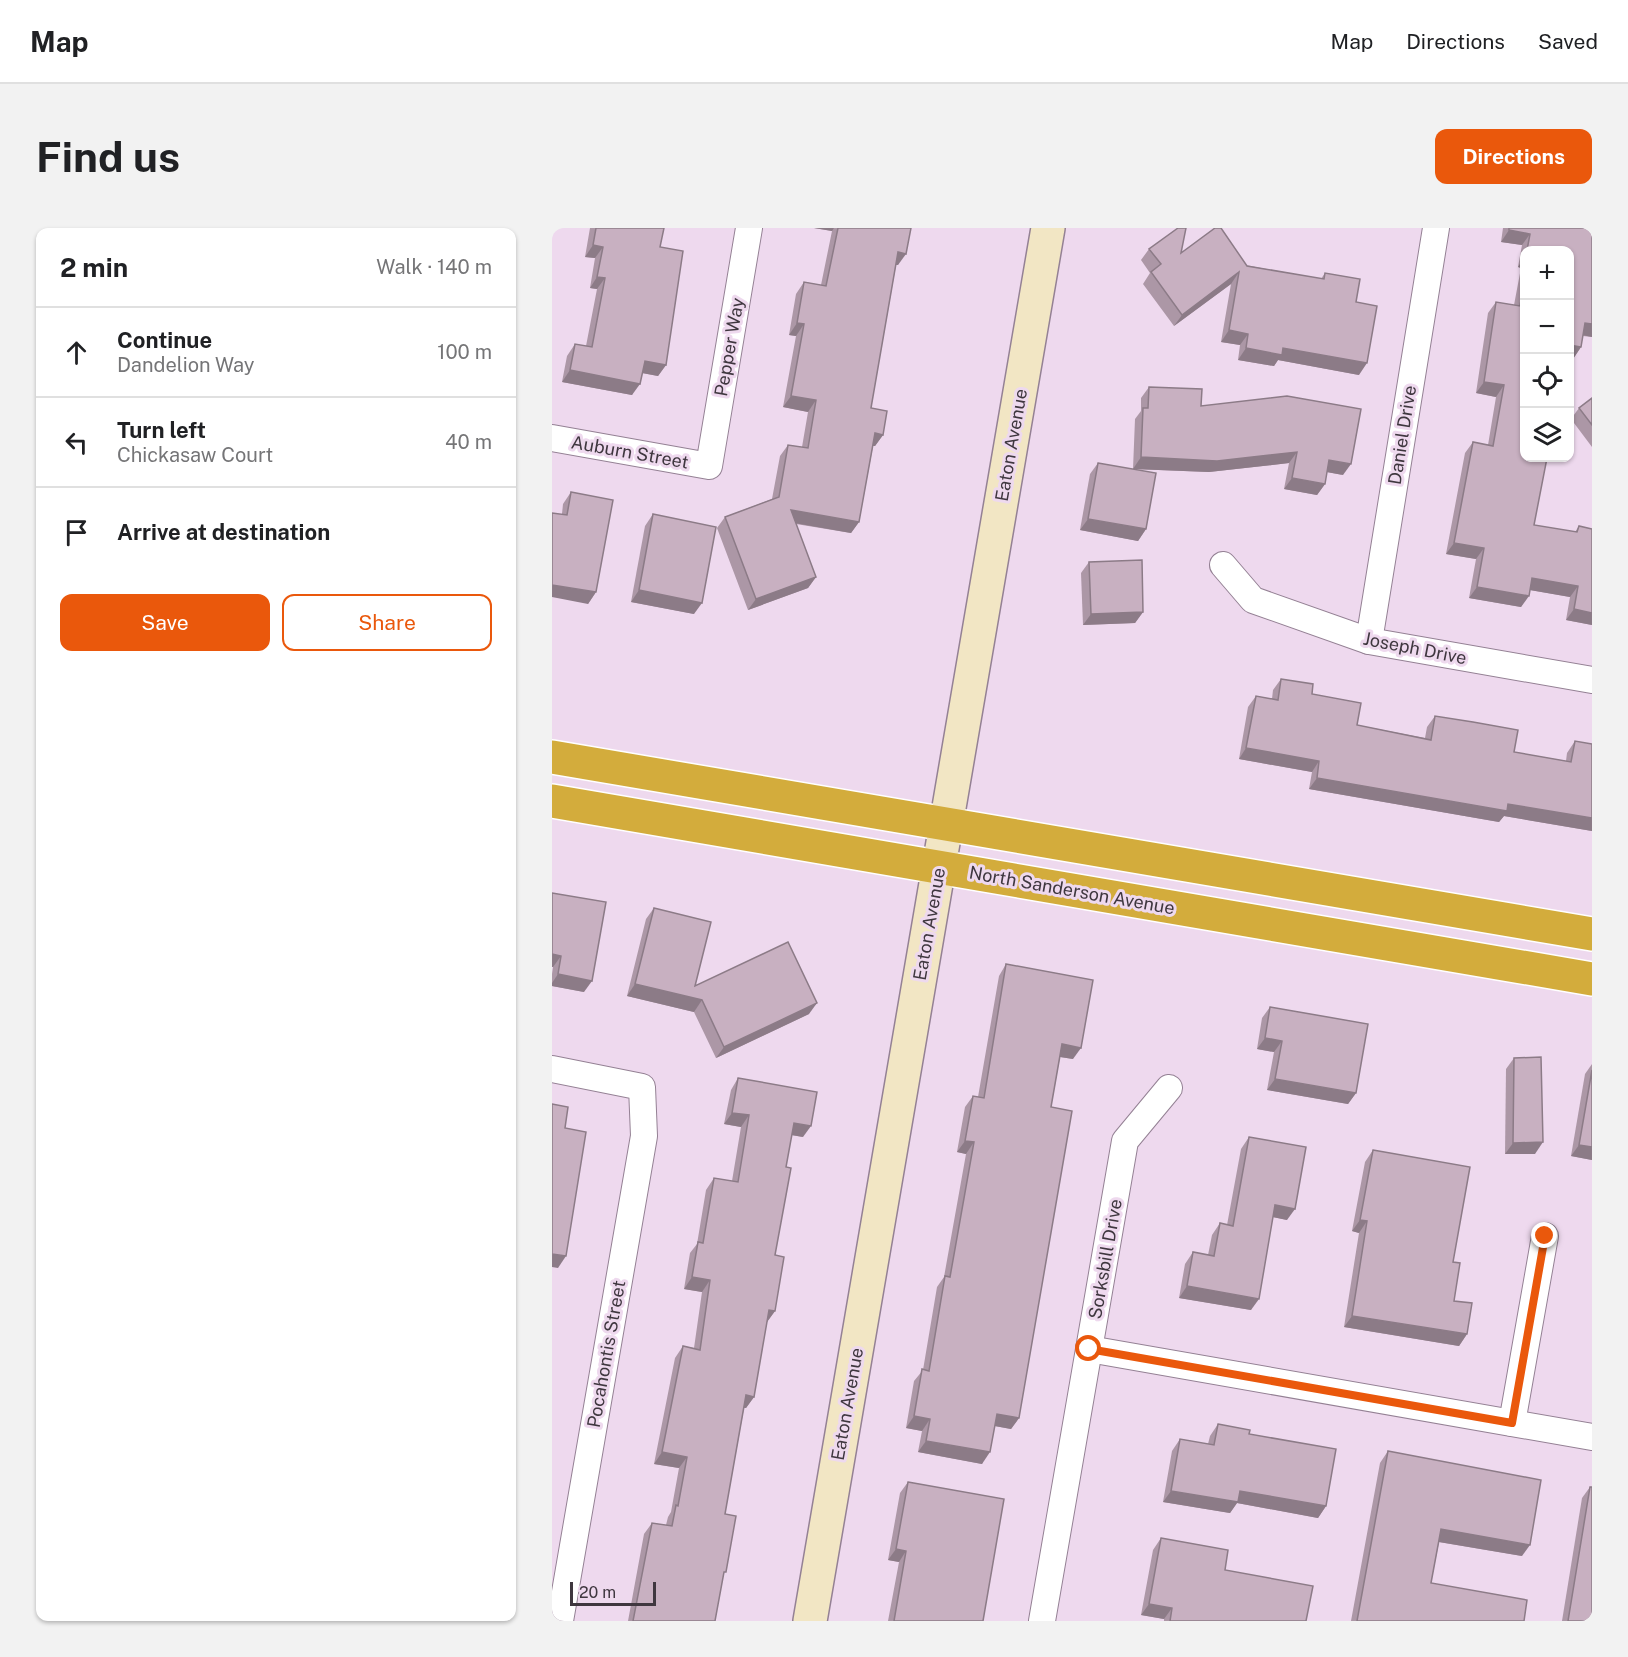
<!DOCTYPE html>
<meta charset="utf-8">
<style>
:root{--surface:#fff;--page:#f2f2f2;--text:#202124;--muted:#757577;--line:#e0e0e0;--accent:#ea580c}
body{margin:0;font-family:"Public Sans",sans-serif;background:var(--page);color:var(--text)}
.controls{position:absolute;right:18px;top:18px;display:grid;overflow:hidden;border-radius:12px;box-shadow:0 2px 4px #0004}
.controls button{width:54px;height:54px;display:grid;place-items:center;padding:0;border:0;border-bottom:2px solid var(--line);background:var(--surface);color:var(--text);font:30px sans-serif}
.scale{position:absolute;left:18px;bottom:15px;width:86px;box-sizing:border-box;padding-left:6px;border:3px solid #3f373f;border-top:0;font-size:16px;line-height:21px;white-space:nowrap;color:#3f373f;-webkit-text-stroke:4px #eed9ee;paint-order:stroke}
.stop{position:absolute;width:18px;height:18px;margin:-14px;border:4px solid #ea580c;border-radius:50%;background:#fff}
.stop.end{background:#ea580c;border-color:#fff;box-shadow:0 2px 6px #0008}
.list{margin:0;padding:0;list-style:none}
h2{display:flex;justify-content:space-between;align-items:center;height:78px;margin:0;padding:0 24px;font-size:26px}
h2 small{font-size:20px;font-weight:400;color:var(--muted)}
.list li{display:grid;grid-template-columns:39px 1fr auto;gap:18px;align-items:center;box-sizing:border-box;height:90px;padding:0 24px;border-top:2px solid var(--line)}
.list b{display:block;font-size:22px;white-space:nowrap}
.list p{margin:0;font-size:20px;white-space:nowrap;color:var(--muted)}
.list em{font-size:20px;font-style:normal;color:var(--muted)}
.actions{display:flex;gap:12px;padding:18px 24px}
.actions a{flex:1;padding:14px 0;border:2px solid var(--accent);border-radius:12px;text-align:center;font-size:21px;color:var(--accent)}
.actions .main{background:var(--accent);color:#fff}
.icon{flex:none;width:33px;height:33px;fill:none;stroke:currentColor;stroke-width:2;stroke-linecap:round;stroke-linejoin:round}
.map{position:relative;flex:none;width:1040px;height:1393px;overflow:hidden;border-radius:12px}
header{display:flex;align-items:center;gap:36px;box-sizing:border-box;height:84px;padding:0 30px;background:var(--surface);border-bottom:2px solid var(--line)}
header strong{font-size:28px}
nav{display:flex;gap:33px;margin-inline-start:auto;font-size:21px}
.intro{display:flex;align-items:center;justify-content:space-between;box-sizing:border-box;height:144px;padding:0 36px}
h1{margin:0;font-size:42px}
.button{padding:15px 27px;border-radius:12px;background:var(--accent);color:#fff;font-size:21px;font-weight:700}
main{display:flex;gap:36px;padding:0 36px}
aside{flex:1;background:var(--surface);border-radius:12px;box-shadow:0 2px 4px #0004}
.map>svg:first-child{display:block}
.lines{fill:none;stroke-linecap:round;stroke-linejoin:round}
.street-casing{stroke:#948194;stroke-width:28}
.secondary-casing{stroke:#948194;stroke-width:36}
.highway-casing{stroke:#fff;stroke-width:36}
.street{stroke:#fff;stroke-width:26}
.secondary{stroke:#f2e6c4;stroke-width:33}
.highway{stroke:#d3ac3c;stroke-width:33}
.wall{fill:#ac97a6}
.shaded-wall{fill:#8c7b87}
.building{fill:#c8b0c1;stroke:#8c7b87;stroke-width:1.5}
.route{stroke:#ea580c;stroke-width:8}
.labels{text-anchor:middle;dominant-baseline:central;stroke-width:6;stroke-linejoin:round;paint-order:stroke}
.street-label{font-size:18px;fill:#3f373f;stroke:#eed9ee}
</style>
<header>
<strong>Map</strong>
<nav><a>Map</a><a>Directions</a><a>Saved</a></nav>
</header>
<div class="intro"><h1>Find us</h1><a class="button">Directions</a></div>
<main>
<aside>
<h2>2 min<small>Walk · 140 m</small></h2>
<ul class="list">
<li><svg class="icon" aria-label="ahead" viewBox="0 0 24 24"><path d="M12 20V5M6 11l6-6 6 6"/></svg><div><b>Continue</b><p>Dandelion Way</p></div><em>100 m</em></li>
<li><svg class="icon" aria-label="left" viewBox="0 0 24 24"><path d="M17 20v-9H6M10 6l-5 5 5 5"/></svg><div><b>Turn left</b><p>Chickasaw Court</p></div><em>40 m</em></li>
<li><svg class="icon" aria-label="arrive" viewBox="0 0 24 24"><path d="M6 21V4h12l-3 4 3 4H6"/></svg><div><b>Arrive at destination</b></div></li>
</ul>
<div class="actions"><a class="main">Save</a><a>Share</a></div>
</aside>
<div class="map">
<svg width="1040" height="1393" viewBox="0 0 1040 1393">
<rect width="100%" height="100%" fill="#eed9ee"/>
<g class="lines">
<g class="street-casing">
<g id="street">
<polyline points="0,210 157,238 197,0"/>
<polyline points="671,337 701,372 817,413 1040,452"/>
<polyline points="817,413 884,0"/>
<polyline points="0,841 90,859 92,908 8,1393"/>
<polyline points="537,1121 1040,1209"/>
<polyline points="960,1195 993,1008"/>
<polyline points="490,1393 573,913 617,860"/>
</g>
</g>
<g class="secondary-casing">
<polyline id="secondary" points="258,1393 496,0"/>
</g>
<g class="highway-casing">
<g id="highway">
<polyline points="0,529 1040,706"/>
<polyline points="0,573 1040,751"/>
</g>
</g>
<use href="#street" class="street"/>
<use href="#secondary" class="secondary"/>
<use href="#highway" class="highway"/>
</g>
<g class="wall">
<polygon points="38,0 112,0 108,19 114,137 106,148 90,145 80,167 10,154 15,128 23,116 34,118 45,61 38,60 43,30 33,29"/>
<polygon points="262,0 359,0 346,37 344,37 319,180 331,207 323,218 321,218 307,294 299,305 244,296 264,349 256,360 196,382 165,300 173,289 220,271 228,228 236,217 250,219 256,184 231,179 244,108 237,107 244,66 252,54 269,57 280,3"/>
<polygon points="951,0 1040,0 1040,109 1031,108 1029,119 1021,131 1017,22 972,22 972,230 982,297 1023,304 1027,298 1040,301 1040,397 1014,392 1018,369 978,362 969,379 917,370 924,331 894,326 913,225 921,214 936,217 944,169 924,165 936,85 944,74 962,77 969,40 966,39 970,17 949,14"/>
<polygon points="597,21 629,25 769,51 773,45 804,74 807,147 726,132 722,138 686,132 688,117 669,114 679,56 622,98 591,56 598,45 589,32"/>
<polygon points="597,159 649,178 791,247 775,244 773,256 765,267 732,261 737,235 657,244 581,241 583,191 589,183 589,170"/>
<polygon points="1040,170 1040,219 1019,191 1027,180"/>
<polygon points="546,235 594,301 586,313 528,302 538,246"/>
<polygon points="19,264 44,364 36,376 10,286 11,276"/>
<polygon points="101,286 142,386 79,374 93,298"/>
<polygon points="537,334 591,384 583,395 531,397 529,345"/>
<polygon points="729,451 760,466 805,497 873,510 875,499 883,488 962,524 1014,533 1015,525 1023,513 1040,603 952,588 947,594 757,561 760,544 687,531 696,479 704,468 720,471 721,462"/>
<polygon points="0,665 32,764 0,758 0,746 1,739"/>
<polygon points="102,680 143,758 257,786 164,830 142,784 75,768 94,691"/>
<polygon points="454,736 521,831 508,829 499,879 467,1190 459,1201 443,1198 430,1236 366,1224 370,1203 354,1200 362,1153 371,1142 385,1059 392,1049 414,926 405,924 413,879 421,868 426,869 447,748"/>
<polygon points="718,779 804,865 796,876 715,862 722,824 705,821 710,790"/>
<polygon points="962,830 983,926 953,926 954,841"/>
<polygon points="1040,836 1040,932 1019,928 1033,846"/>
<polygon points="186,850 251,909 239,907 234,939 223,1027 223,1083 215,1094 202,1169 194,1180 192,1180 173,1286 171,1349 163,1393 76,1393 92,1306 100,1295 114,1297 116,1289 119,1284 127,1240 102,1236 123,1130 131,1118 142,1120 150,1064 132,1061 138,1025 145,1016 154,962 162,950 180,953 189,899 172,896 179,862"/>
<polygon points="697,909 735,992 721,989 699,1082 627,1070 633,1036 641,1024 656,1027 660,1007 668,995 675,997 689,921"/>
<polygon points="821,922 901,1034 902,1073 915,1106 907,1118 792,1099 807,1005 800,1003 813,934"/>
<polygon points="666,1196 697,1206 774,1278 766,1290 685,1275 678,1285 611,1274 620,1223 628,1211 656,1216 658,1208"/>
<polygon points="836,1223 970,1328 887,1314 879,1355 972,1393 799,1393 828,1235"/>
<polygon points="356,1254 431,1393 336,1393 347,1334 336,1332 348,1265"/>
<polygon points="1038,1259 1040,1393 1010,1393 1030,1270"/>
<polygon points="609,1310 673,1342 754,1393 612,1393 612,1391 589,1387 601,1322"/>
</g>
<g class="shaded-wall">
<polygon points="262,0 282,0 280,3"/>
<polygon points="957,2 978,6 970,17 949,14"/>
<polygon points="41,17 51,19 43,30 33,29"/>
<polygon points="346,24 354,26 346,37 338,36"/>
<polygon points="972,30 972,34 969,40 966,39"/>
<polygon points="687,44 679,56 622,98 630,87"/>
<polygon points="45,49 53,50 45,61 38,60"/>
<polygon points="245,95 252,96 244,108 237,107"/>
<polygon points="1033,95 1040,96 1040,109 1025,106"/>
<polygon points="677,102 696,106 688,117 669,114"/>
<polygon points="1017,117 1029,119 1021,131 1017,130"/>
<polygon points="694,120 731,120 815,135 807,147 726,132 722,138 686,132"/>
<polygon points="93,133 114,137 106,148 85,144"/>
<polygon points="18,142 88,156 80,167 10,154"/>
<polygon points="932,154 952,157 944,169 924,165"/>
<polygon points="239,168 264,172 256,184 231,179"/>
<polygon points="323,205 331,207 323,218 315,217"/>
<polygon points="745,224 737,235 657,244 581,241 589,229"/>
<polygon points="777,232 799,236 791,247 769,243"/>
<polygon points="740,250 773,256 765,267 732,261"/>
<polygon points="239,282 307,294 299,305 231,293"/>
<polygon points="536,291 594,301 586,313 528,302"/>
<polygon points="902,315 932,320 924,331 894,326"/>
<polygon points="264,349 256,360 196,382 204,371"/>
<polygon points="980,350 1026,358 1018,369 972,361"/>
<polygon points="0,357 44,364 36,376 0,369"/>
<polygon points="925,359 977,368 969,379 917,370"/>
<polygon points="87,362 150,375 142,386 79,374"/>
<polygon points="1022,381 1040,385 1040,397 1014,392"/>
<polygon points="591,384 583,395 531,397 539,386"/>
<polygon points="694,520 767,533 760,544 687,531"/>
<polygon points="765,550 956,576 1040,590 1040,603 952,588 947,594 757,561"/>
<polygon points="0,726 9,728 1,739 0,739"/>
<polygon points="6,746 40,753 32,764 0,758 0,755"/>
<polygon points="83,756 150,772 142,784 75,768"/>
<polygon points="265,775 257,786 164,830 172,819"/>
<polygon points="713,810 730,813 722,824 705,821"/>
<polygon points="510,816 529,820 521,831 502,828"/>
<polygon points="723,851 804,865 796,876 715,862"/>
<polygon points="180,885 197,887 189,899 172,896"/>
<polygon points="242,895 259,898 251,909 234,906"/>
<polygon points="413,913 422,914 414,926 405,924"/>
<polygon points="991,914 983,926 953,926 961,915"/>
<polygon points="1027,917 1040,919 1040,932 1019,928"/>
<polygon points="723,977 743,981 735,992 715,988"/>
<polygon points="808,992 815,993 807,1005 800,1003"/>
<polygon points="0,1026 14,1028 6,1040 0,1039"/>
<polygon points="140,1049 158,1052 150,1064 132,1061"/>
<polygon points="635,1058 707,1071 699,1082 627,1070"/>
<polygon points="217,1082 223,1083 215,1094"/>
<polygon points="800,1088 915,1106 907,1118 792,1099"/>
<polygon points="194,1167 202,1169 194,1180 186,1179"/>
<polygon points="445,1186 467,1190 459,1201 437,1197"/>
<polygon points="362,1188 378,1191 370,1203 354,1200"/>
<polygon points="374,1213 438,1224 430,1236 366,1224"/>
<polygon points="110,1224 135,1229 127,1240 102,1236"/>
<polygon points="619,1263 688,1263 774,1278 766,1290 685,1275 678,1285 611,1274"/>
<polygon points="889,1301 978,1317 970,1328 881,1313"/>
<polygon points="344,1321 354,1323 347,1334 336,1332"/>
<polygon points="597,1376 620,1380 612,1391 589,1387"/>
</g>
<g class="building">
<polygon points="44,0 112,0 108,19 131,23 114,137 93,133 88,156 18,142 23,116 40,119 53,50 45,49 51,19 41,17"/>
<polygon points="286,0 359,0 354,26 346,24 319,180 335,183 331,207 323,205 307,294 239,282 264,349 204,371 173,289 227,269 236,217 256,220 264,172 239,168 252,96 245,95 252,54 274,58"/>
<polygon points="626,0 634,0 629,25 663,0 669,0 695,38 772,51 773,45 808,51 804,74 825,78 815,135 731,120 730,127 694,120 696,106 677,102 687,44 630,87 599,44 609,36 597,21"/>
<polygon points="957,0 1040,0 1040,96 1033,95 1029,119 1017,117 1017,22 975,22 978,6 957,2"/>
<polygon points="972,53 972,230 995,230 982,297 1025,304 1027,298 1040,301 1040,385 1022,381 1026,358 980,350 977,368 925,359 932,320 902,315 921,214 941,218 952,157 932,154 944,74 968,78"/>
<polygon points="597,159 650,161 649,178 735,168 809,181 799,236 777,232 773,256 740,250 745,224 665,233 589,229 591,180 596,180"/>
<polygon points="1040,170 1040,197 1027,180"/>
<polygon points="546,235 604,245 594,301 536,291"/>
<polygon points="19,264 61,272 44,364 0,357 0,285 15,287"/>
<polygon points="101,286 164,299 150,375 87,362"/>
<polygon points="590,332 591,384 539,386 537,334"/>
<polygon points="729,451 761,456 760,466 809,475 805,497 879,512 883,488 921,494 966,502 962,524 1019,534 1023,513 1040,516 1040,590 956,576 955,583 765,550 767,533 694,520 704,468 726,472"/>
<polygon points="0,665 54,674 40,753 6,746 9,728 0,726"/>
<polygon points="102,680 159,694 143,758 236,714 265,775 172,819 150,772 83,756"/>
<polygon points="454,736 541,752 529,820 510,816 499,879 520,883 467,1190 445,1186 438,1224 374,1213 378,1191 362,1188 370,1141 377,1143 393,1048 398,1049 422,914 413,913 421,868 432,870"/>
<polygon points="718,779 816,796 804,865 723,851 730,813 713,810"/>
<polygon points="989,829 991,914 961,915 962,830"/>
<polygon points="1040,842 1040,919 1027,917"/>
<polygon points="186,850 265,864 259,898 242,895 234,939 239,940 223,1027 232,1029 223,1083 217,1082 202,1169 194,1167 173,1286 184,1288 174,1344 172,1344 163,1393 81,1393 100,1295 120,1298 124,1277 126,1278 135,1229 110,1224 131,1118 148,1122 158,1052 140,1049 146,1014 151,1015 162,950 186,954 197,887 180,885"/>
<polygon points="0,876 16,879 13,900 34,904 14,1028 0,1026"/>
<polygon points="697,909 754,919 743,981 723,977 707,1071 635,1058 641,1024 662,1028 668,995 681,998"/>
<polygon points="821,922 918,939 901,1034 908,1035 902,1073 920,1075 915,1106 800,1088 815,993 808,992"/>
<polygon points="666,1196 698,1202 697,1206 784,1221 774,1278 688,1263 686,1274 619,1263 628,1211 662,1217"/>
<polygon points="836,1223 989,1252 978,1317 889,1301 879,1355 975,1372 972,1393 805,1393"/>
<polygon points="356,1254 452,1271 431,1393 342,1393 354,1323 344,1321"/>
<polygon points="1038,1259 1040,1259 1040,1393 1016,1393"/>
<polygon points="609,1310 676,1322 673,1342 761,1358 754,1393 618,1393 620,1380 597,1376"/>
</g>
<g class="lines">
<polyline class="route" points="537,1121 960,1195 993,1008"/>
</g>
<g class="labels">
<g class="street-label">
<text transform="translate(177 119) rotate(-80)">Pepper Way</text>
<text transform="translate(850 207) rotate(-81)">Daniel Drive</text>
<text transform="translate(459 217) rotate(-80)">Eaton Avenue</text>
<text transform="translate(78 224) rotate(10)">Auburn Street</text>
<text transform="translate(863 420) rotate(11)">Joseph Drive</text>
<text transform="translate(520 662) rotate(10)">North Sanderson Avenue</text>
<text transform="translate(377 696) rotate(-80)">Eaton Avenue</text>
<text transform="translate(553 1031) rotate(-80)">Sorksbill Drive</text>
<text transform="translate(54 1126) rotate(-80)">Pocahontis Street</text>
<text transform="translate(295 1176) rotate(-80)">Eaton Avenue</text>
</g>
</g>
</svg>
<div class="controls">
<button>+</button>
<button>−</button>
<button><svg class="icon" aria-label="locate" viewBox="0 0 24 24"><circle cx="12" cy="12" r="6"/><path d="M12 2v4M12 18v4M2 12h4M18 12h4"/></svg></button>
<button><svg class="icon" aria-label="layers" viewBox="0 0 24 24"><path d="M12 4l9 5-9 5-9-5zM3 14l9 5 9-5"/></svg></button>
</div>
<div class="scale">20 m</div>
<div class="stop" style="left:537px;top:1121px"></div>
<div class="stop end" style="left:993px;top:1008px"></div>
</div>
</main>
